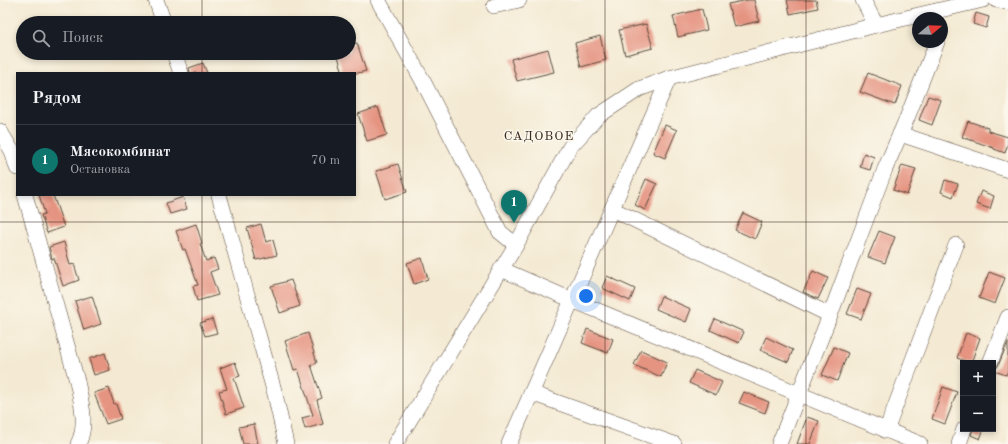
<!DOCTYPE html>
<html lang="ru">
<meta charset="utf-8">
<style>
:root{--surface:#171b24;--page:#242831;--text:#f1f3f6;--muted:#9ea1a6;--line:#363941;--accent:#0f766e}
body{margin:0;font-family:"Old Standard TT",serif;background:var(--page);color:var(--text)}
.controls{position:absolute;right:12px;bottom:12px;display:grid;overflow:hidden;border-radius:0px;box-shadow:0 2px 6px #0003}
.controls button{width:36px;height:36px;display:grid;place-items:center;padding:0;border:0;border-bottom:1px solid var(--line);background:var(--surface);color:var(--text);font:20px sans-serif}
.compass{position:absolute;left:912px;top:12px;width:36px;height:36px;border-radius:50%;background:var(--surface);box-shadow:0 2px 6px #0003;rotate:71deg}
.you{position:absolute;left:586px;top:296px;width:14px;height:14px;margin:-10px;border:3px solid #fff;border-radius:50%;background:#1a73e8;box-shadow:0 0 0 6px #1a73e833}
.badge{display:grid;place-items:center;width:26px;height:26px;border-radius:50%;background:var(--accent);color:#fff;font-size:13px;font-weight:700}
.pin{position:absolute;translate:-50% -33px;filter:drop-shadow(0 1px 2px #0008)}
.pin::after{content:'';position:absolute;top:21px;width:14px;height:12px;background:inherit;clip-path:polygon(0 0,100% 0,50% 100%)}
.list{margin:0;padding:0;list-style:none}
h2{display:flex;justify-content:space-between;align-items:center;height:52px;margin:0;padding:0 16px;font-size:17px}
h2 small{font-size:13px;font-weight:400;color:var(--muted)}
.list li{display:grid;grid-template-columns:26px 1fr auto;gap:12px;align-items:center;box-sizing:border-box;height:72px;padding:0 16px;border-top:1px solid var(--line)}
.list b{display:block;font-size:15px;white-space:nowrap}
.list p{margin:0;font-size:13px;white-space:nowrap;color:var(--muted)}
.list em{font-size:13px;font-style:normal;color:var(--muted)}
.icon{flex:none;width:22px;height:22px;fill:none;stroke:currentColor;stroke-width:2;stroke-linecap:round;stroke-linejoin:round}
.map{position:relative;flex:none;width:1008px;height:444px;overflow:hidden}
.search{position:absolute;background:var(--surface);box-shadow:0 2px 6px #0003;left:16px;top:16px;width:340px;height:44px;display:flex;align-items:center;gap:10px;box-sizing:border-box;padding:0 14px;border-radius:22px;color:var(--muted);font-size:15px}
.panel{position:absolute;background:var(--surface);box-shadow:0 2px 6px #0003;left:16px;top:72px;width:340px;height:124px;border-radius:0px}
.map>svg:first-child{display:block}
.building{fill:#e69482}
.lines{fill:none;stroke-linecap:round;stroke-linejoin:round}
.minor-casing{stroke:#574739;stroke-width:16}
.minor{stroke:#fff;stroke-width:15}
.grid{fill:none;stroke:#3b2a1e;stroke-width:1;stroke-opacity:0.55}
.labels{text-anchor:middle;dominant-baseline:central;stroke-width:3;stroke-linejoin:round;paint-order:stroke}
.quarter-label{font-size:13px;letter-spacing:1px;fill:#3b2a1e;stroke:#fbf7ec}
</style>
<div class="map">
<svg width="1008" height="444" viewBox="0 0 1008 444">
<rect width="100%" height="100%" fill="#fbf7ec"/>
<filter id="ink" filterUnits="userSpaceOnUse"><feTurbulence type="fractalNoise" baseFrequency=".025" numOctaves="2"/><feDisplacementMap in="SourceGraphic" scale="8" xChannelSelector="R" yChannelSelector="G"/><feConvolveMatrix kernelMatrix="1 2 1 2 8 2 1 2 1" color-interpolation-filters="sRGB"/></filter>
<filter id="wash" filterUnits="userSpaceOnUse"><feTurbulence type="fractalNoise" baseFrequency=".012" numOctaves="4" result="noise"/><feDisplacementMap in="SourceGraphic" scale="16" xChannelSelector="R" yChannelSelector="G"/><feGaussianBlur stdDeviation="0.9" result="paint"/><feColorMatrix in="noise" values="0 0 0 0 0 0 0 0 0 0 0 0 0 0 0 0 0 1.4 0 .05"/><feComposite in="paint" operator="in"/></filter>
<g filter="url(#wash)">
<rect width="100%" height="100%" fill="#f4ead3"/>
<g id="blocks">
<g class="building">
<polygon points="748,0 754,0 759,21 734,27 728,4"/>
<polygon points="787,0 816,0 818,8 790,14"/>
<polygon points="702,9 707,30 678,37 673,16"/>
<polygon points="976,13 989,17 986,28 973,24"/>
<polygon points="646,24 653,48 625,55 619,30"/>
<polygon points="600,36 606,60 581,67 575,43"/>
<polygon points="357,43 366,71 358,73 343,73 337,53 349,53 349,45"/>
<polygon points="548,49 554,72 517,81 511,59"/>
<polygon points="203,63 207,73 190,73 189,68"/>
<polygon points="868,73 902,86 895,105 860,92"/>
<polygon points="928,96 941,100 932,125 919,120"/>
<polygon points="378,107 387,135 367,141 358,114"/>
<polygon points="968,121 988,128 988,131 1008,137 1008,143 1005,153 994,149 994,148 962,137"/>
<polygon points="665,125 677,130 665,158 653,153"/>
<polygon points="864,153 874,157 870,170 860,167"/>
<polygon points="398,164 407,192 385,199 376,171"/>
<polygon points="902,165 916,169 907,195 893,190"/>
<polygon points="646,179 657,184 645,210 635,205"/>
<polygon points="945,180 958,184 953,197 941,192"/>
<polygon points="981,191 994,196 990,209 976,204"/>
<polygon points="39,195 53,195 64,227 47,233 41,215 45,214"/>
<polygon points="183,197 187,209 170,214 166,203"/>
<polygon points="743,213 762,222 755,239 735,230"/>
<polygon points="196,224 202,243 200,244 206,261 214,258 218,269 210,272 218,295 197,301 193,286 198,285 185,249 183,250 176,231"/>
<polygon points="261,224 266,242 273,240 277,255 256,260 247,228"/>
<polygon points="879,231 895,237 885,263 868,257"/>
<polygon points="64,242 70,265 74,264 79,280 63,286 54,258 52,259 49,247"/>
<polygon points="422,258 428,279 414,284 407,263"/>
<polygon points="813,271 828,278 818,299 803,292"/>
<polygon points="989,272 1005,278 995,304 979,298"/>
<polygon points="607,276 635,289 630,301 602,288"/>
<polygon points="291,280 300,306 280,313 271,286"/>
<polygon points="857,289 871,294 861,319 847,314"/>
<polygon points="92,296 101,324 84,330 75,301"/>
<polygon points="661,296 691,309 686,322 656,309"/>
<polygon points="212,319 217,333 205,336 200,323"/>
<polygon points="715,319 744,332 739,343 710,330"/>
<polygon points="587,329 613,339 608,353 582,343"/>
<polygon points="308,333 317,363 311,365 322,398 317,400 323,424 305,429 302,418 313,415 298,369 294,370 285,341"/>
<polygon points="966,333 980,338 971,363 957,358"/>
<polygon points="766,337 793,350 788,362 760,350"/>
<polygon points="1008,342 1008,371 1006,375 994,371 998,366"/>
<polygon points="834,347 848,353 837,381 822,375"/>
<polygon points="641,350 667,362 661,377 634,365"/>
<polygon points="105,353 110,370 94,375 89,359"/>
<polygon points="235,362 240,376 234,378 244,408 226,414 219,391 227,389 220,368"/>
<polygon points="695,370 722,382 716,395 689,383"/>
<polygon points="943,387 957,392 945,424 932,419"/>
<polygon points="109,388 114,404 116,404 121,419 106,424 94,393"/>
<polygon points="744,392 769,402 765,413 739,403"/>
<polygon points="807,417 819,421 810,444 797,444"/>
<polygon points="254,424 258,444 243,444 239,427"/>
<polygon points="973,429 984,429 980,439 971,435"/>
</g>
</g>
</g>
<g filter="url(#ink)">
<use href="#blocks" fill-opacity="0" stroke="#574739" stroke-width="1"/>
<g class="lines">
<g class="minor-casing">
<g id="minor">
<polyline points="156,0 164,23"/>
<polyline points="378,0 424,83 500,232 516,245"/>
<polyline points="863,0 876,25"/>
<polyline points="996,0 1008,2"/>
<polyline points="494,6 519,0"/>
<polyline points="174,53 181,73"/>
<polyline points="0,131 12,151 17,168"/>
<polyline points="900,134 1008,170"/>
<path d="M25 195 77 381C81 401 88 425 78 444"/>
<polyline points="219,195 275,394 286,444"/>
<polyline points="612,209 830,315"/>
<polyline points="501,269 572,300 920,444"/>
<polyline points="990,363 1008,317"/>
<polyline points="531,393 674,444"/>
<polyline points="886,431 956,245"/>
<polyline points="395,444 516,245 570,147 598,116 639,89 669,78 876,25 983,0"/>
<polyline points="509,444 669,78"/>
<polyline points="779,444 832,310 885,169 907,118 937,42"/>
<polyline points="959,444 964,429"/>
</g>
</g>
<use href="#minor" class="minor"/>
</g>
</g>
<path class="grid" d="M202 0V23M403 0V444M605 0V444M806 0V444M202 53V73M202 195V444M0 222H1008"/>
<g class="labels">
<g class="quarter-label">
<text x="539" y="136">САДОВОЕ</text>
</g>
</g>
</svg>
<div class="controls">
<button>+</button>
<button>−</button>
</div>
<svg class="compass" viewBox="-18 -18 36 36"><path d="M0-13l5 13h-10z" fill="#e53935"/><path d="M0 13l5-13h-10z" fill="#9ea1a6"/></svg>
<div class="you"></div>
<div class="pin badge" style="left:514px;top:223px">1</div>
<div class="search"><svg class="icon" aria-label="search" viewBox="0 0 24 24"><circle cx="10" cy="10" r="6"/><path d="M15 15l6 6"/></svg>Поиск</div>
<section class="panel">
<h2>Рядом<small></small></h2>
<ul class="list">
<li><span class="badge">1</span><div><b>Мясокомбинат</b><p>Остановка</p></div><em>70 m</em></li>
</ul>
</section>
</div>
